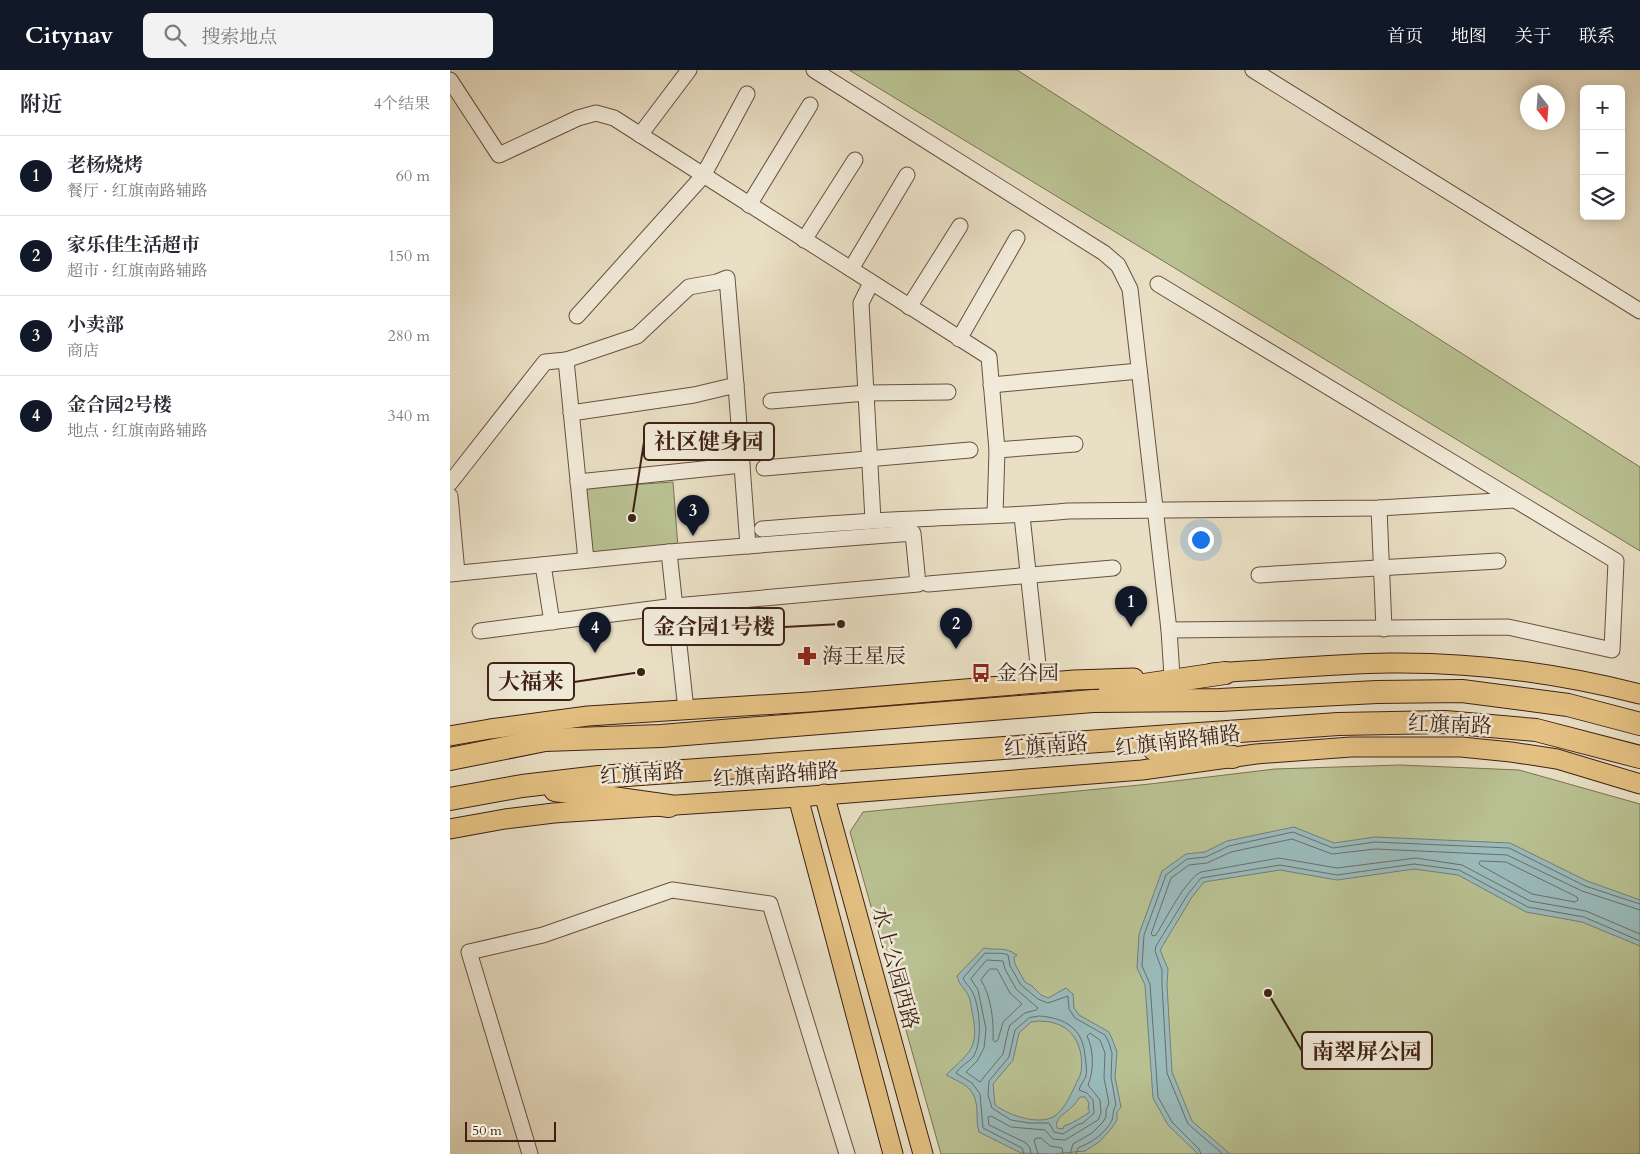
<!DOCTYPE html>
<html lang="zh">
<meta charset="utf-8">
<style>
:root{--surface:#fff;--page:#f2f2f3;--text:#2b2b33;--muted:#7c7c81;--line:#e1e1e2;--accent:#111827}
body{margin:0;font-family:Cardo,"Noto Serif SC",serif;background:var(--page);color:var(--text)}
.controls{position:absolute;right:15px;top:15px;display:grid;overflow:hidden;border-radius:8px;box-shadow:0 2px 12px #0003}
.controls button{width:45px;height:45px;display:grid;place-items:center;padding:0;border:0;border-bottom:1px solid var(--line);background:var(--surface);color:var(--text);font:25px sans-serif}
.compass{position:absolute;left:1070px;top:15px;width:45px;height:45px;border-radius:50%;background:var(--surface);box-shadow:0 2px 12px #0003;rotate:163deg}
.scale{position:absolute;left:15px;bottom:12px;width:91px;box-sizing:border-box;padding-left:5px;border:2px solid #3e2114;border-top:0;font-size:14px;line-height:18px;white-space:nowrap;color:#3e2114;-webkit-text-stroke:4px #f1ead9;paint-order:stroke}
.you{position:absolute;left:750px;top:469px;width:18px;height:18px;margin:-12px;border:4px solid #fff;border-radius:50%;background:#1a73e8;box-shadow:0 0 0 8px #1a73e833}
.badge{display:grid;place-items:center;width:32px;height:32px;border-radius:50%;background:var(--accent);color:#fff;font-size:16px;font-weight:700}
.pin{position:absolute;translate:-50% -41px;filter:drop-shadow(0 1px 2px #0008)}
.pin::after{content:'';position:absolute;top:26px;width:18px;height:15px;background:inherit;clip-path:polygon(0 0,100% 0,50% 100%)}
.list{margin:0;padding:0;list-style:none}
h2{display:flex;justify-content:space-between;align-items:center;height:65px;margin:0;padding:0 20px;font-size:21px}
h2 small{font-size:16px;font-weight:400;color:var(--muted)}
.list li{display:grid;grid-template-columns:32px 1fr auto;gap:15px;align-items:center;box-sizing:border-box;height:80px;padding:0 20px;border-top:1px solid var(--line)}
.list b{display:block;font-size:19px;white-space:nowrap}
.list p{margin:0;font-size:16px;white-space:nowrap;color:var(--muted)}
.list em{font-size:16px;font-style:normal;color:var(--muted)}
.icon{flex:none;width:28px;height:28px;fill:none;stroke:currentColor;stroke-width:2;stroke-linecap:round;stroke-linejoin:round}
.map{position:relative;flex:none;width:1190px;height:1084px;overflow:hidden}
header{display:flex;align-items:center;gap:30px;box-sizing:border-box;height:70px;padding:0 25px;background:var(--accent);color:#fff}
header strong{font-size:24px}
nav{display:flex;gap:28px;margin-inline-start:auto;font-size:18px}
.search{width:350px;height:45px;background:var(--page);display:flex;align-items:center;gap:12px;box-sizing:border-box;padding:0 18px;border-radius:8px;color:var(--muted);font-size:19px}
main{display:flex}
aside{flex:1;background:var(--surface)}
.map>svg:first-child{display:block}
.green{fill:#b9c192;stroke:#7c7153}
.water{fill:#9abbbc;stroke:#757d79;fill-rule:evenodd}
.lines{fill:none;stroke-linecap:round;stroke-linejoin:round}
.shore{stroke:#6c6e68;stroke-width:1}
.minor-casing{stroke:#695040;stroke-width:17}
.major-casing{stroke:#3e2114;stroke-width:21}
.highway-casing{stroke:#3e2114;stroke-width:24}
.minor{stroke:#f1ead9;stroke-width:15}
.major{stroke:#e4c082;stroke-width:19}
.highway{stroke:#e4c082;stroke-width:22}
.labels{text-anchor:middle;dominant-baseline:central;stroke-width:5;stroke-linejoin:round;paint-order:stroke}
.poi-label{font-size:21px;fill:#3e2114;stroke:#f1ead9;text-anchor:start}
.street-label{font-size:21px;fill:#3e2114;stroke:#f1ead9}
.leader{fill:none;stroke:#3e2114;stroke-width:2}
.callout-dot{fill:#3e2114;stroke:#f1ead9;stroke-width:2}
.callout{fill:#f1ead9;stroke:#3e2114;stroke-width:2}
.callout-label{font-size:22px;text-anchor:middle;font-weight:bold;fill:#3e2114}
</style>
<header>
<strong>Citynav</strong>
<div class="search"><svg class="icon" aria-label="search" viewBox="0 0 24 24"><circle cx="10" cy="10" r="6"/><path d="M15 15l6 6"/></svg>搜索地点</div>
<nav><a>首页</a><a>地图</a><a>关于</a><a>联系</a></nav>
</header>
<main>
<aside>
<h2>附近<small>4个结果</small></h2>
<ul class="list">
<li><span class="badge">1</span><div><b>老杨烧烤</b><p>餐厅 · 红旗南路辅路</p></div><em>60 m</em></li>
<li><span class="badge">2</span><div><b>家乐佳生活超市</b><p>超市 · 红旗南路辅路</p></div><em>150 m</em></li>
<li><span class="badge">3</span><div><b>小卖部</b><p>商店</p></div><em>280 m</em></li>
<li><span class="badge">4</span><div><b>金合园2号楼</b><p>地点 · 红旗南路辅路</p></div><em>340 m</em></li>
</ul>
</aside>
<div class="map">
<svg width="1190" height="1084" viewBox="0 0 1190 1084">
<rect width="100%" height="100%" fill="#e9dfc4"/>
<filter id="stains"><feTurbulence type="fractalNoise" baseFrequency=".004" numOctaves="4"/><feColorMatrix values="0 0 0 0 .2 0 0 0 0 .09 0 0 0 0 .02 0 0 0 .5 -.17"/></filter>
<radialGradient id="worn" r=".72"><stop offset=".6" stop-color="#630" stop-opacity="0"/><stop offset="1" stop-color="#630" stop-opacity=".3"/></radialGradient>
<g class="green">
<polygon points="399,0 567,0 1190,397 1190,481"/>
<polygon points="223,412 228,477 140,483 136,418"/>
<polygon points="950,695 1069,700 1190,734 1190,1084 491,1084 400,762 413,742 700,714 825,699"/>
</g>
<g class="water">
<polygon points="844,757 884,773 925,767 1060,773 1137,811 1190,830 1190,876 1132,852 1076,842 1008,805 964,799 887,810 830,800 754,812 742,827 710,880 718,899 717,915 722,1002 742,1051 780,1084 748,1084 718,1055 703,1028 695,915 687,898 689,864 712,801 736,784 755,782 777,771"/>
<path d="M534 878C548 881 554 876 567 885L564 887 565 894 575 912 582 916 591 925 598 928 616 918 623 924 624 938 629 945 659 962 663 971 667 982 665 1007 671 1037 667 1042V1050L661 1059 649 1072 635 1081 602 1084 571 1083 529 1062C527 1055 527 1049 527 1042 526 1017 515 1015 496 1005 518 983 529 980 523 946 521 939 521 929 517 923 513 917 509 914 507 906ZM589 951C594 952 600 951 604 953 626 959 634 981 631 1002 630 1007 627 1011 625 1016 620 1026 615 1038 606 1045 591 1057 558 1045 545 1035L543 1014 563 990 569 963 581 952ZM630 1027H635L639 1033 638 1039 640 1042C631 1047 624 1053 614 1056L613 1059 607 1058C604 1048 616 1043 622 1037 625 1035 627 1030 630 1027Z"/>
</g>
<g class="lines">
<g class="shore">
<polygon points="1031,791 1056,792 1127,827 1128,830 1125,832 1082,824 1030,795 1029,793"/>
<path d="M1190 840 1132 821 1057 785 925 779 882 784 842 769 781 782 757 793 739 795 721 808 701 864 703 866 706 865C716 849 735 810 751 802L829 788 887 798 966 788 1012 795 1080 831 1136 841 1190 864"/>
<polygon points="537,890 553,891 555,899 566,919 588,938 586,940 575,943 560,955 558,961 553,984 530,1012 516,1002 527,991 534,978 536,959 528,920 521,909"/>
<path d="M540 899H547L560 923 572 934 553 952 548 970 545 972 543 970C544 951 541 926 531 910Z"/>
<path d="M589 946C615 948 633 958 635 986 636 992 637 1000 636 1006 634 1011 630 1015 629 1020L637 1023 643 1030 644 1043 633 1053 627 1055 613 1064 604 1062 599 1053H579L561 1050 542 1038 538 1025 539 1011 559 987 565 960 579 948Z"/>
<path d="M574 1084 572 1078 533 1058 530 1024 522 1013 506 1003C510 996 518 993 523 987 533 972 530 936 522 921 519 916 515 913 513 908L535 883C543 884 552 882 558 885L560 896 571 915 588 929 598 933 618 926 619 939 625 948 655 965 659 973 662 983 661 1007 666 1035C662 1041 664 1045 662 1050 656 1063 641 1073 628 1078L626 1084"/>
<path d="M581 1084 580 1078 576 1073 539 1055 538 1047 541 1046 561 1057 595 1060 603 1069 615 1070 648 1050 651 1043 650 1030 638 1015C644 1001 644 980 637 966L640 963 650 970 655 983 654 1008 659 1033 656 1040V1047L653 1052 642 1063 623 1074 620 1084"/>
<polyline points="588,1084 584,1070 587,1068 591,1068 600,1076 612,1078 613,1084"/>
<polyline points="751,1084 749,1079 722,1052 708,1027 700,914 692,896 694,865 716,805 737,789 756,787 779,776 843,762 883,778 925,772 1059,778 1135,816 1190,834"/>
<polyline points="773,1084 738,1054 717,1003 712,915 712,900 705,881 706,876 738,824 751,808 830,795 887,805 964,794 1009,800 1078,837 1134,847 1190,871"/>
</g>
<g class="minor-casing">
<g id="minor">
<polyline points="364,0 654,183 668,195 680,219 719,560 722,606"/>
<polyline points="803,0 1190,241"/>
<polyline points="0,10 49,85 128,48 146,43 164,48 539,287 547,380 545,445"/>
<polyline points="190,65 239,0"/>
<polyline points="299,135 360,35"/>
<polyline points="354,170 405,90"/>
<polyline points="401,199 457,105"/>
<polyline points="421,213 411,233 423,450"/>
<polyline points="708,214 1166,491 1162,580 1058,557 719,560"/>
<polyline points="459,237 510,156"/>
<polyline points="127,246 253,106 297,24"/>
<polyline points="509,269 567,168"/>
<polyline points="541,315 689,301"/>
<polyline points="321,331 416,323 498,322"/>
<polyline points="121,343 244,325 286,315 298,476"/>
<polyline points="547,380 625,374"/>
<polyline points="314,398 520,380"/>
<polyline points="128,412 292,395"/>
<polyline points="0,413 95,292 116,290"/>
<polyline points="0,426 7,503"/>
<polyline points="929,438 934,559"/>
<polyline points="572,446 590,613"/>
<path d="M312 459C363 455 414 451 465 449 516 446 567 446 618 441L929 438 1064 430"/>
<polyline points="219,482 236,640"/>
<polyline points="136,490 116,290 187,266 239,217 267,212 277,208 286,315"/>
<polyline points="93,495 102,552"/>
<polyline points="0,504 219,482 463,463 468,514 225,536 30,561"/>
<polyline points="809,505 1048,491"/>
<polyline points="478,514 663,498"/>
<polyline points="80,1084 19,882 93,865 222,820 320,834 397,1084"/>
</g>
</g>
<g class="major-casing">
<g id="major">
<path d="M762 603C821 600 880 594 939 593 1024 592 1108 603 1190 624"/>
<polyline points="0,666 40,659 138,646 359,632 624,610 684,608"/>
<polyline points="374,724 473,1084"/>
<polyline points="348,727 443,1084"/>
<polyline points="0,759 55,749 104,743 348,727 692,700 806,684 901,677 1011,677 1061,682 1107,689 1190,714"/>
</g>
</g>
<g class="highway-casing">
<g id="highway">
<polyline points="660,620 775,603"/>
<polyline points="704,679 783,687"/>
<polyline points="0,689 95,670 211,666 643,631 770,630 927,622 1012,621 1118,635 1190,654"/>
<polyline points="105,720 219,736"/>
<polyline points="0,729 72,716 149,707 888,654 995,652 1086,660 1190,687"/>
</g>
</g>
<use href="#minor" class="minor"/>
<use href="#major" class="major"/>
<use href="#highway" class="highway"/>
</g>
<defs>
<g id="pharmacy-bare" transform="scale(1.5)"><path d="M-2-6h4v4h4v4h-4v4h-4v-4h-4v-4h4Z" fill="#8f2418" stroke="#f1ead9" stroke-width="2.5" paint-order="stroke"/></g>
<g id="bus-bare" transform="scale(1.5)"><path d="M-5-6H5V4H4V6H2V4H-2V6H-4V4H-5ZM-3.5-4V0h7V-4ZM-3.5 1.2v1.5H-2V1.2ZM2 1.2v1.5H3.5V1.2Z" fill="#8f2418" stroke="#f1ead9" stroke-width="2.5" paint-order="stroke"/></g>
</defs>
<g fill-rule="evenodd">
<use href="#pharmacy-bare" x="357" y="586"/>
<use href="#bus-bare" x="531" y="603"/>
</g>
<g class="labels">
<g class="poi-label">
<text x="372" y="586">海王星辰</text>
<text x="546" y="603">金谷园</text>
</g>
<g class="street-label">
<text transform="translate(1000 655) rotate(2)">红旗南路</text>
<text transform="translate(728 671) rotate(-7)">红旗南路辅路</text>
<text transform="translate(596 676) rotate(-4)">红旗南路</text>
<text transform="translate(192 704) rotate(-4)">红旗南路</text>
<text transform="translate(326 705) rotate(-4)">红旗南路辅路</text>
<text transform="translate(445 898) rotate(75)">水上公园西路</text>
</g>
</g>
<path class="leader" d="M182 448L194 372M391 554L334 557M191 602L124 612M818 923L852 981"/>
<g class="callout-dot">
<circle cx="182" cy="448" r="5"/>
<circle cx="391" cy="554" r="5"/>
<circle cx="191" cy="602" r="5"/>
<circle cx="818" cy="923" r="5"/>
</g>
<g class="callout">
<rect x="194" y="353" width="130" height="37" rx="5"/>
<rect x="193" y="538" width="141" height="37" rx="5"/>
<rect x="38" y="593" width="86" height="37" rx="5"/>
<rect x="852" y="962" width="130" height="37" rx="5"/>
</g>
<g class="callout-label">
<text x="259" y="379">社区健身园</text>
<text x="264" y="564">金合园1号楼</text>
<text x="81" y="619">大福来</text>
<text x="917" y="989">南翠屏公园</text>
</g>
<rect width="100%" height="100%" filter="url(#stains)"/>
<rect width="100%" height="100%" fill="url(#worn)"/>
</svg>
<div class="controls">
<button>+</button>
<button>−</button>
<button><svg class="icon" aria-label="layers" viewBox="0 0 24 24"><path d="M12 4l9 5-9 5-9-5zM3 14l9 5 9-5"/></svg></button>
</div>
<svg class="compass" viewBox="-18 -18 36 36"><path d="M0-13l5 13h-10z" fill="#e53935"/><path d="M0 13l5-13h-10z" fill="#7c7c81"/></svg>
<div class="scale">50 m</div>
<div class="you"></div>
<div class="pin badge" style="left:681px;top:557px">1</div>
<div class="pin badge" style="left:506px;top:579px">2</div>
<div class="pin badge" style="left:243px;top:466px">3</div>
<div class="pin badge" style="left:145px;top:583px">4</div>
</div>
</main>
